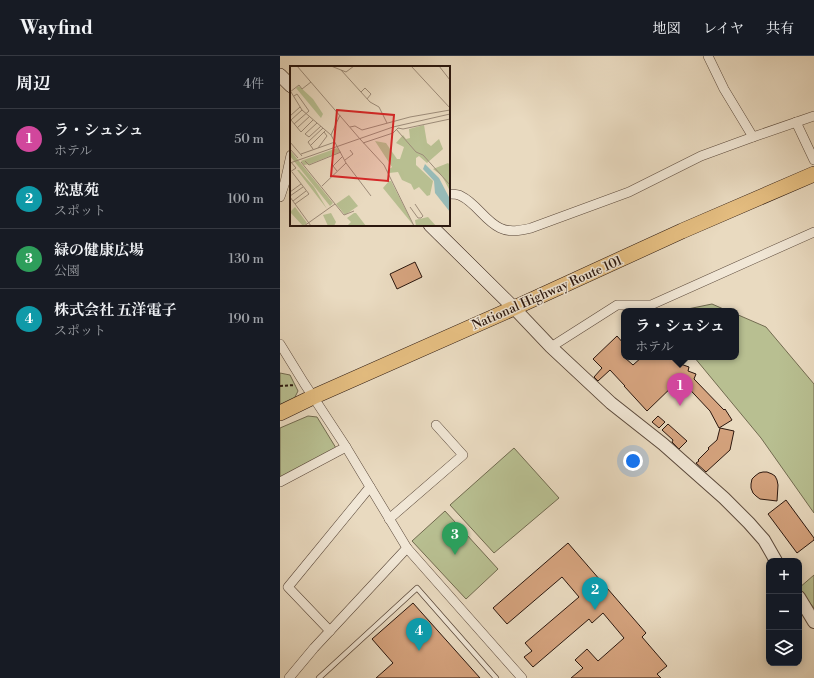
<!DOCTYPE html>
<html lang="ja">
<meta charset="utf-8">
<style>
:root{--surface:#171b24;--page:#242831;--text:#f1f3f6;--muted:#9ea1a6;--line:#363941;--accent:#8c9099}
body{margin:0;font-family:"Libre Bodoni","Noto Serif JP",serif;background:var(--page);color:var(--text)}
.controls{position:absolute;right:12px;bottom:12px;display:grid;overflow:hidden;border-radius:8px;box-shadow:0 2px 10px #0003}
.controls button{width:36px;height:36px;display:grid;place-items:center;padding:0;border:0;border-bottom:1px solid var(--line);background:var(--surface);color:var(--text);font:20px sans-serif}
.you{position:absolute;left:353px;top:405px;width:14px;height:14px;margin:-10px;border:3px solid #fff;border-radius:50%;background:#1a73e8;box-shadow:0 0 0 6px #1a73e833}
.badge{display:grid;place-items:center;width:26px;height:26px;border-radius:50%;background:var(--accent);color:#fff;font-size:13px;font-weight:700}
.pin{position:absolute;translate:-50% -33px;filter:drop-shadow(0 1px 2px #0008)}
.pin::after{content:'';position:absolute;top:21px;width:14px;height:12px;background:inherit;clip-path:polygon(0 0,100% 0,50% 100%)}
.popup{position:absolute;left:341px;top:252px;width:118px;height:52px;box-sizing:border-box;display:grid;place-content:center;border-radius:8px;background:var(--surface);filter:drop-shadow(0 1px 3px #0005);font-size:13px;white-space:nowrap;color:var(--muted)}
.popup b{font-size:15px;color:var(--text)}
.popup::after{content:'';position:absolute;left:50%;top:100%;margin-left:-8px;border:8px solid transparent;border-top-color:var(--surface)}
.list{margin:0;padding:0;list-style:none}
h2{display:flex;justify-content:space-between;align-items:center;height:52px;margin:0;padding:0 16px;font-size:17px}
h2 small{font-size:13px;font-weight:400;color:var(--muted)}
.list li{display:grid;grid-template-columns:26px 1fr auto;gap:12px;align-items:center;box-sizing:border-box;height:60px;padding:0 16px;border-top:1px solid var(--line)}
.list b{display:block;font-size:15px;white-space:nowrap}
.list p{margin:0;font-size:13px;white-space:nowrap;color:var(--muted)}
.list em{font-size:13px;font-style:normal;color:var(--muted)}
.icon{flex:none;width:22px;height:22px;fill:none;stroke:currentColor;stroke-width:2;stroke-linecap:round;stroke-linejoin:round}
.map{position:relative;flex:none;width:534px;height:622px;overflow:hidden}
header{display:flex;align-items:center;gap:24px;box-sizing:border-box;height:56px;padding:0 20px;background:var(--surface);border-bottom:1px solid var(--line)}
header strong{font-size:19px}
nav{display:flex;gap:22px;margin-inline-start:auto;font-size:14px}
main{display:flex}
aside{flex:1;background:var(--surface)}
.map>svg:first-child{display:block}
.green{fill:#b8bf91;stroke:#726b50}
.building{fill:#d5a37e;stroke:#2b170e}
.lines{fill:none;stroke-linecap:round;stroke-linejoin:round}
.service-casing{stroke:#5a483a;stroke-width:6}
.minor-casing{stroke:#5a483a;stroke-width:10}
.tertiary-casing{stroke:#5a483a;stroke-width:14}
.secondary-casing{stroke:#2b170e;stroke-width:14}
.trunk-casing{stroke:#2b170e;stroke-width:16}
.path{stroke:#2b170e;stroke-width:2;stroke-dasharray:3 2;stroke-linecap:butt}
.service{stroke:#f1e7d6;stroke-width:4.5}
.minor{stroke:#f1e7d6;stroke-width:9}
.tertiary{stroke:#f1e7d6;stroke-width:12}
.secondary{stroke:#f1e7d6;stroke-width:13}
.trunk{stroke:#e4bd80;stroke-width:15}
.labels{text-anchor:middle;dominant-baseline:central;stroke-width:3;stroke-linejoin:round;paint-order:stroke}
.street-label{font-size:13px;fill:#2b170e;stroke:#f1e7d6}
.inset-road{fill:none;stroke:#9d8c79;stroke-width:1}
.view{fill:#d62828;fill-opacity:0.15;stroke:#d62828;stroke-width:2}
.inset-edge{fill:none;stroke:#2b170e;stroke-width:2}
</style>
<header>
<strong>Wayfind</strong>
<nav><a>地図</a><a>レイヤ</a><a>共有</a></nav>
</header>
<main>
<aside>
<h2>周辺<small>4件</small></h2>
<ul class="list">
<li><span class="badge" style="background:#d1479c">1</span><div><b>ラ・シュシュ</b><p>ホテル</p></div><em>50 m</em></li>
<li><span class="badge" style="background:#0f9aa8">2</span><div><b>松恵苑</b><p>スポット</p></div><em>100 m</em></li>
<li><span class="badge" style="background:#2e9e5b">3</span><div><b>緑の健康広場</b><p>公園</p></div><em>130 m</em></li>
<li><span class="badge" style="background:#0f9aa8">4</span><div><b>株式会社 五洋電子</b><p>スポット</p></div><em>190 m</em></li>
</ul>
</aside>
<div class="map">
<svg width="534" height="622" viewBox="0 0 534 622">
<rect width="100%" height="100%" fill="#e9dac0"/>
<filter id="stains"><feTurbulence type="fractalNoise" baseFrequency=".005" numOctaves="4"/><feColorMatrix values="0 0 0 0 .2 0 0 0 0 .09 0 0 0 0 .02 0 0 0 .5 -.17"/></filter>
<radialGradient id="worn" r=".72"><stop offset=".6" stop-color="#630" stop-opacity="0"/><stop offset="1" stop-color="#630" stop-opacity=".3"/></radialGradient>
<g class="green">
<polygon points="432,248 448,255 398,255"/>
<polygon points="456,258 486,271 534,328 534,457 481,382 414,301 456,301"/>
<polygon points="0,317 10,319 18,335 14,343 0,349"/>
<polygon points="28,360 37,361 56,392 0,422 0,372"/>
<polygon points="234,392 279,442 214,497 170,449"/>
<polygon points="165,455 218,513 186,543 132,485"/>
<polygon points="534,519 534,552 519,533 519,532"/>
</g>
<g class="building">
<polygon points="135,206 142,221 117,233 110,218"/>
<polygon points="337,280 344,288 344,301 353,309 362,301 390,301 395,306 409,311 408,315 416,318 414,323 444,354 445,353 452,364 439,372 430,355 400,323 367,355 344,330 345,330 330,314 318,325 314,321 322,312 313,303"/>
<polygon points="378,360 385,366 379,372 372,366"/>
<polygon points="388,368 407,385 399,393 392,386 393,384 382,374"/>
<polygon points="440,372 454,375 450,394 426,416 416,407 419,405 418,404 429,393 428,392 437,384"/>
<polygon points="483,416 487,416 492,418 495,420 497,424 498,429 497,445 480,443 476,440 473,437 471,432 471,428 472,423 475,420 479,417"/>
<polygon points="506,444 534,482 534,484 517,497 488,458"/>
<polygon points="288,487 366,577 362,581 387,610 377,618 381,622 291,622 303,612 295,604 307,593 318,605 344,582 323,557 312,567 309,563 253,611 244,601 252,595 245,587 299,541 282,521 227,568 213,552"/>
<polygon points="133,547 200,622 96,622 113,607 92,583"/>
</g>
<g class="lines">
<g class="service-casing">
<polyline id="service" points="39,622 137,532 216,622"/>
</g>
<g class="minor-casing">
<g id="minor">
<polyline points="428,0 444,33 473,81"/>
<polyline points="516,66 534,104"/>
<path d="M169 138C173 138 178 138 181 140 196 147 205 165 220 172 230 177 242 174 251 172L349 136 421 100 473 81 534 60"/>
<polyline points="0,141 5,126 11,99"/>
<polyline points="0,288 24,327 66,391 127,492 242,622"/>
<polyline points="271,291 337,249 371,249 534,176"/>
<polyline points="0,426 66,391"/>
<polyline points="109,463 183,399 156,369"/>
<polyline points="50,575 8,531 90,431"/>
<polyline points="9,622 34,592 127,492"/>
</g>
</g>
<g class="tertiary-casing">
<g id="tertiary">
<polyline points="234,252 271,291 331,347 383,388 444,442 469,467 484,484 496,505"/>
<polyline points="519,541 534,566"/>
</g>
</g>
<g class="secondary-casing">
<g id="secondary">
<polyline points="0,19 11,30"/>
<polyline points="150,169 234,252"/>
</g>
</g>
<g class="trunk-casing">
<polyline id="trunk" points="0,357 33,341 234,252 402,175 534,118"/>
</g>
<polyline class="path" points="0,330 15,329"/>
<use href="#service" class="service"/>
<use href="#minor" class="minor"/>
<use href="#tertiary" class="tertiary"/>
<use href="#secondary" class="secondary"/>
<use href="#trunk" class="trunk"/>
</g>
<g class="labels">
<g class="street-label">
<text transform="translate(267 237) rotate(-24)">National Highway Route 101</text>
</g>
</g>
<g transform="translate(10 10)">
<rect width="160" height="160" fill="#e9dac0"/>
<path d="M9 20 23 33 33 48 31 52 6 22ZM134 59 137 77 141 80 149 73 153 83 137 97 129 90 126 92V99L143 115 140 129 137 130 129 121 124 124 121 118 112 114 108 106 99 107 97 105 102 101 85 75 96 77 107 93H110L114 81 106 77 113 69 116 73 120 72 119 63ZM47 82 50 86 20 98 14 99 11 95ZM0 84 43 137 40 140 0 90ZM158 97 160 99V125L152 110 143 103ZM7 104H9L24 121 37 143ZM99 115H101L124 160 93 122ZM59 129 68 140 55 149 46 138ZM5 141 17 157 13 160 0 146ZM41 147 46 156 44 160H38L33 149ZM64 147H66L76 160H57L61 156 57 152ZM138 151 146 160H126L125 154Z" fill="#b8bf91"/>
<path d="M135 98 149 112 160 133V146L145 127 144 115 133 103Z" fill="#97bab6"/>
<path class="inset-road" d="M7 0 70 73M41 0 56 6 64 0M121 0 160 42M149 0 160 14M51 4 80 36 89 41 97 57M0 26 9 19 12 23 21 16M1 26 12 44 41 69 56 97 81 130M71 26 75 22 81 28 77 33M4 30 7 28 19 45 4 58M12 44 1 54 11 66 23 54M0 50 10 41M27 57 15 68 19 71 31 60M60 61 65 60 72 64 120 51 160 44M7 62 20 50M106 63 126 86 133 89 160 119M41 69 50 49M70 73 94 99 124 160M0 76 12 90M73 77 103 67 108 62 113 63 160 53M20 80 36 64M28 82 37 70 34 66M0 83 8 92M23 83 18 76 33 62M11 88 45 76M55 94 63 88 60 84M0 95 6 102 0 106M15 95 19 99 51 86M11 96 54 149 64 145M0 97 103 61 160 48M47 105 43 100 53 90M2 106 19 128 5 138M32 120 56 97M0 126 11 118M0 130 13 121M0 131 21 160M3 135 16 125M120 141 128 152H131L133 150 125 138M14 160 45 138"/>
<path class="view" d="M47 44 104 49 98 115 41 110Z"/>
<rect width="160" height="160" class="inset-edge"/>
</g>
<rect width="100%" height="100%" filter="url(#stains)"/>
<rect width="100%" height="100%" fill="url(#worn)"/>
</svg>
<div class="controls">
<button>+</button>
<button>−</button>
<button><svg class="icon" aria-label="layers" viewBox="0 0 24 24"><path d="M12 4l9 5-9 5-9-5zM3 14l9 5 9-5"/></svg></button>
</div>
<div class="you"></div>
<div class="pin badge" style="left:400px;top:350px;background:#d1479c">1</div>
<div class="popup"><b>ラ・シュシュ</b>ホテル</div>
<div class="pin badge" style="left:315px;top:554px;background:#0f9aa8">2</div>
<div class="pin badge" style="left:175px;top:499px;background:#2e9e5b">3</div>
<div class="pin badge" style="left:139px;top:595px;background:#0f9aa8">4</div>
</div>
</main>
